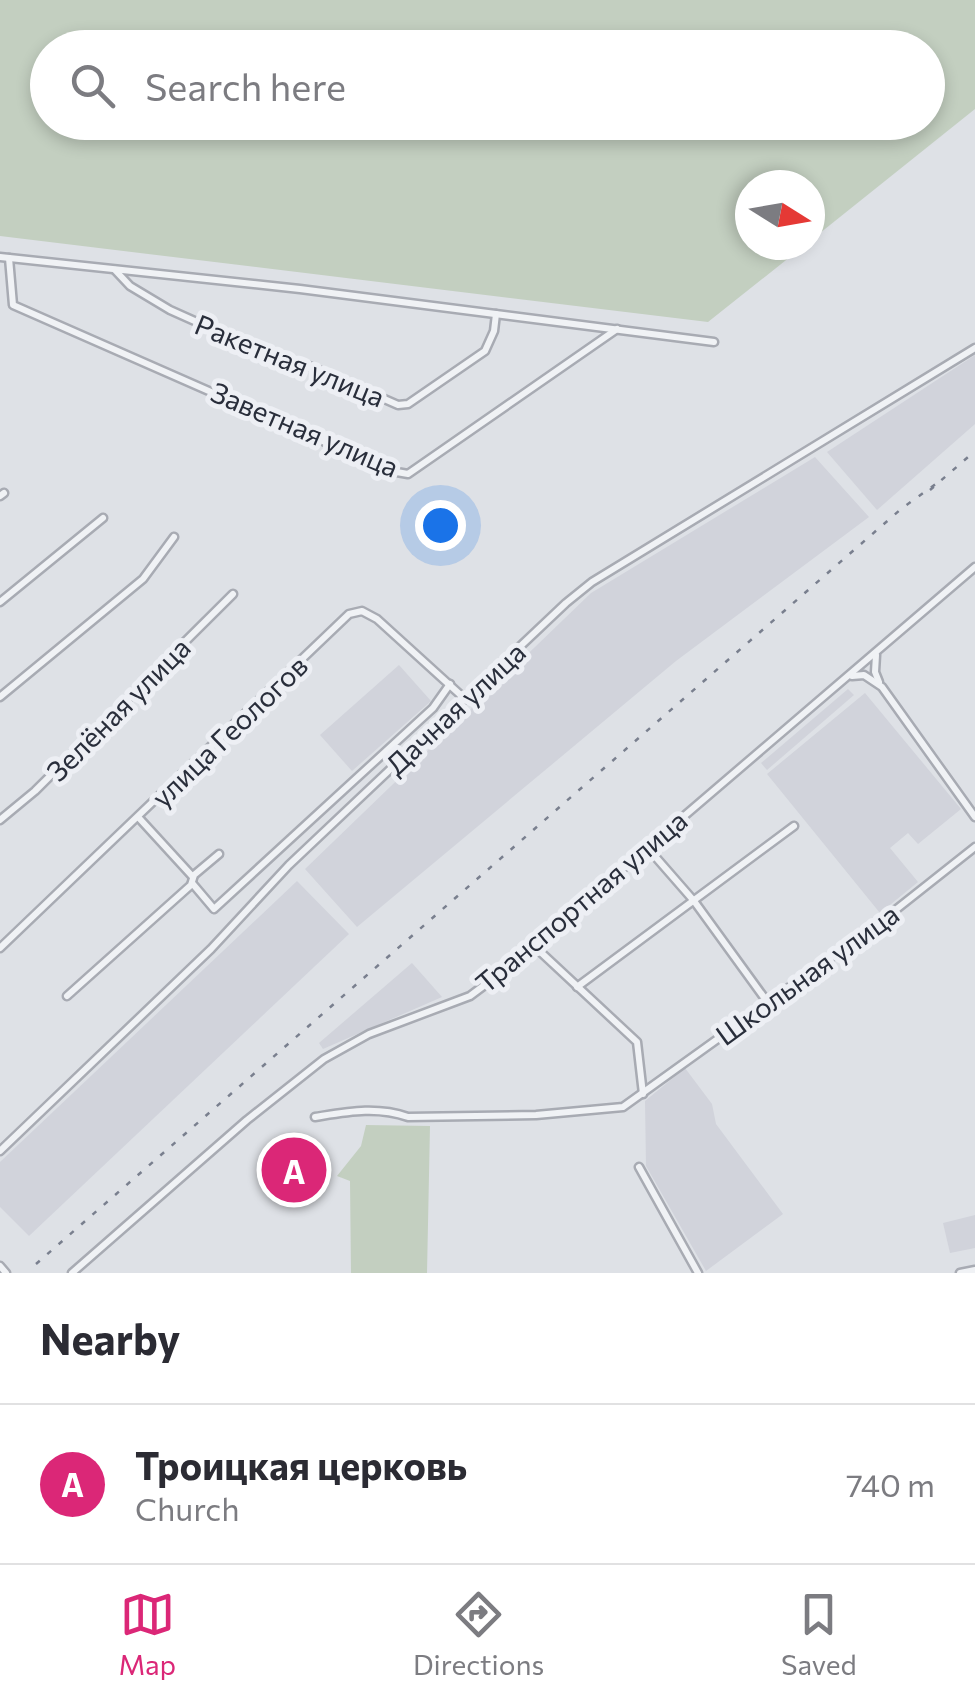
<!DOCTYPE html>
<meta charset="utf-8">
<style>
:root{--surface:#fff;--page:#f7f7f7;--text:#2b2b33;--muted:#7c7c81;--line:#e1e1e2;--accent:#db2777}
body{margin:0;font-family:Commissioner,sans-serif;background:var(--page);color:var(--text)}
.compass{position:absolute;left:735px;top:170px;width:90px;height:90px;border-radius:50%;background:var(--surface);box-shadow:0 5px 15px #0003;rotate:101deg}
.you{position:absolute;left:440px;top:525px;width:35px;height:35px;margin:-25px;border:8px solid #fff;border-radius:50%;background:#1a73e8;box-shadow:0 0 0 15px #1a73e833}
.badge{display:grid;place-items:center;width:65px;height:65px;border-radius:50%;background:var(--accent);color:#fff;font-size:32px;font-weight:700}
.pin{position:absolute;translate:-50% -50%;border:5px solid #fff;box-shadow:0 2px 10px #0006}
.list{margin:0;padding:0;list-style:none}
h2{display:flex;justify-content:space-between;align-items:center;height:130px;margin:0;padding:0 40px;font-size:42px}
h2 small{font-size:32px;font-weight:400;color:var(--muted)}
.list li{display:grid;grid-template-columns:65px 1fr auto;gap:30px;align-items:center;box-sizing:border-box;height:160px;padding:0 40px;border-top:2px solid var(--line)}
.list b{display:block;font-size:38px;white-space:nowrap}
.list p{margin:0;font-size:32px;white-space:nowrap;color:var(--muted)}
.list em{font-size:32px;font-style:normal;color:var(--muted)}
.icon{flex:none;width:55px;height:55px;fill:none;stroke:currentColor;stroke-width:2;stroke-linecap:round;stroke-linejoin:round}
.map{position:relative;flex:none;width:975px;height:1273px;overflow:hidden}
.search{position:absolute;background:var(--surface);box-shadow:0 5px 15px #0003;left:30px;right:30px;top:30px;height:110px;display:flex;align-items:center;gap:25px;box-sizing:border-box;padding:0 35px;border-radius:55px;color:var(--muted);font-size:38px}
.sheet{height:290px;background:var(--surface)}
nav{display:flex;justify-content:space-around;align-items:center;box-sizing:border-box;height:140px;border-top:2px solid var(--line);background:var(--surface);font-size:28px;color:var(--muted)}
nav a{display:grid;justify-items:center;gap:5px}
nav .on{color:var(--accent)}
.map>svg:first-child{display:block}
.built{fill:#d1d3db}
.green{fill:#c3cfc0;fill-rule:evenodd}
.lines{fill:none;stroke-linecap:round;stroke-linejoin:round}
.minor-casing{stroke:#a8abb3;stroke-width:11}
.minor{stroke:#f0f2f5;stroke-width:6}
.rail{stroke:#797f8e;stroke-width:2.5;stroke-dasharray:5 10;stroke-linecap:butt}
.labels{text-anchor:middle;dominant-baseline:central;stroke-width:10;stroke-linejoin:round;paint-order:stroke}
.street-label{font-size:28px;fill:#292e3b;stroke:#edeff4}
</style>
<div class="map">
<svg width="975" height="1273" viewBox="0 0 975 1273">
<rect width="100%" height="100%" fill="#dee1e6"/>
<g class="built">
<polygon points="975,355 975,424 877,510 827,452"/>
<polygon points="815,457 869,517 676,661 357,927 305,869 591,593"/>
<polygon points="399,665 431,701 352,771 320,735"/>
<polygon points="848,689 854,695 767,770 761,763"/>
<polygon points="865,693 961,809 918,844 908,833 890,848 918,882 880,913 767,774"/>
<polygon points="297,881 349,934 29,1236 0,1207 0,1162"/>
<polygon points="412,963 442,997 323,1049 319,1043"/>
<polygon points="685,1068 712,1104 716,1124 783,1214 706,1271 646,1166 645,1101"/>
<polygon points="975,1215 975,1248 950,1253 943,1223"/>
</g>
<g class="green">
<path d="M0 0H975V109L810 241V185H750V245H805L708 322 0 236ZM48 48H928V122H48Z"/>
<polygon points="366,1125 430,1126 427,1273 351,1273 350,1181 337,1176 361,1146"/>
</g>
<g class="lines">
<g class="minor-casing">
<g id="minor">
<polyline points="0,257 300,289 714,342"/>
<polyline points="9,258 13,305 391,471 408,474 617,329"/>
<polyline points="115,270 130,286 170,310 275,357 307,365 398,405 408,404 485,351 494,331 496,314"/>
<polyline points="0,496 4,493"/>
<polyline points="0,602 103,518"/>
<polyline points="876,655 875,672 879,682"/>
<polyline points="852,676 864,675 882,687 975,817"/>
<polyline points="0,697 143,579 174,537"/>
<polyline points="139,818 193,877"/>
<polyline points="0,820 35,791 233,594"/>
<polyline points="646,846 694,901 768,1003"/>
<polyline points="192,883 214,909 433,708 450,684"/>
<polyline points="533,945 637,1042 643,1094"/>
<polyline points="0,948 349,614 362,611 377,619 465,699"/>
<polyline points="577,987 794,826"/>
<polyline points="67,996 191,885 194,875 219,854"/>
<path d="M315 1117C347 1112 376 1106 408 1117L536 1115 623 1107 879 923 975 847"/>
<polyline points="0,1151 211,949 289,865 566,603 592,582 975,348"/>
<polyline points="639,1167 698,1273"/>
<polyline points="0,1266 6,1273"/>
<polyline points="72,1273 247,1120 324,1059 369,1034 470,996 502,972 975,567"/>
<polyline points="960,1273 975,1270"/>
</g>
</g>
<use href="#minor" class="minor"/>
<g class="rail">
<polyline points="930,490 975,451"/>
<polyline points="36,1264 901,509 940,481"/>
</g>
</g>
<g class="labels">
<g class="street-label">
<text transform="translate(290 360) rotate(22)">Ракетная улица</text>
<text transform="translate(305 429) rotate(23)">Заветная улица</text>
<text transform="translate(455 708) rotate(-43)">Дачная улица</text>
<text transform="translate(118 709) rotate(-45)">Зелёная улица</text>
<text transform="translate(229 731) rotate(-44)">улица Геологов</text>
<text transform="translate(581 901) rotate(-40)">Транспортная улица</text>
<text transform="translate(807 974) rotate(-36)">Школьная улица</text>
</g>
</g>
</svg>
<svg class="compass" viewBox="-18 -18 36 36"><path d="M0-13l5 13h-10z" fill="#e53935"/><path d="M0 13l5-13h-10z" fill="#7c7c81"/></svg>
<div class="you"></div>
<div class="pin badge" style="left:294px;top:1170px">A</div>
<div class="search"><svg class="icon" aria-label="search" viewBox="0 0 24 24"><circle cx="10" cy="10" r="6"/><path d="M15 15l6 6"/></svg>Search here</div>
</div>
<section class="sheet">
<h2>Nearby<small></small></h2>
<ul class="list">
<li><span class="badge">A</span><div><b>Троицкая церковь</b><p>Church</p></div><em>740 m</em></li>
</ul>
</section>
<nav>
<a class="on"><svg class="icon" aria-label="map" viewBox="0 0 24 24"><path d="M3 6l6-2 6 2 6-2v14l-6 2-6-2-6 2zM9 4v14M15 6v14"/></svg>Map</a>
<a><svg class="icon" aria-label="directions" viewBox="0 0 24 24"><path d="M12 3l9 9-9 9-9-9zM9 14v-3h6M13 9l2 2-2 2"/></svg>Directions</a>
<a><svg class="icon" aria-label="saved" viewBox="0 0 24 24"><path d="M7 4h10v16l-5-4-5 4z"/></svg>Saved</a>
</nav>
